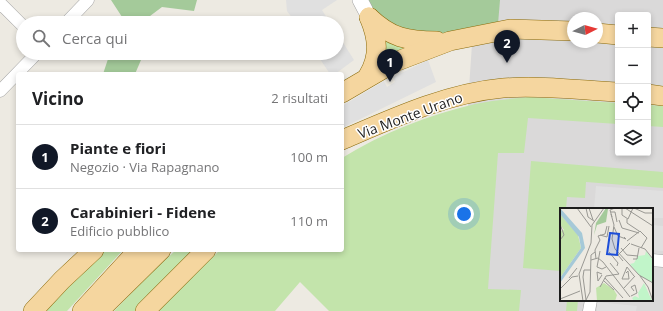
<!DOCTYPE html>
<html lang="it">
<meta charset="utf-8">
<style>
:root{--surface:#fff;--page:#f6f6f6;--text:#202124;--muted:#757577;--line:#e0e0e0;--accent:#111827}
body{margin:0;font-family:"Open Sans",sans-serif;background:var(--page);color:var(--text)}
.controls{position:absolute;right:12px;top:12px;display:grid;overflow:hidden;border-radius:4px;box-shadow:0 2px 6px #0003}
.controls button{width:36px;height:36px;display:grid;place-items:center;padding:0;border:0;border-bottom:1px solid var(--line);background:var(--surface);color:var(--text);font:20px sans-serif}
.compass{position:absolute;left:567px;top:12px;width:36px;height:36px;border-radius:50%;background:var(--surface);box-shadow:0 2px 6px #0003;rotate:84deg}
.you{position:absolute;left:464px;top:214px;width:14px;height:14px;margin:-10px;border:3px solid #fff;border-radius:50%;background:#1a73e8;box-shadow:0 0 0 6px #1a73e833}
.badge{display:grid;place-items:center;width:26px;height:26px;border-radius:50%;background:var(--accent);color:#fff;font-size:13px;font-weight:700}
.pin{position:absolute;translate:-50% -33px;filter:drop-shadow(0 1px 2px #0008)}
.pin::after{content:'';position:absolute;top:21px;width:14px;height:12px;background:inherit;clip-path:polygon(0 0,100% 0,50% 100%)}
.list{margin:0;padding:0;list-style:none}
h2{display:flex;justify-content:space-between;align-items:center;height:52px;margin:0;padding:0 16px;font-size:17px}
h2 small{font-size:13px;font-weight:400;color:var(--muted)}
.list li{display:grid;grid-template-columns:26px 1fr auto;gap:12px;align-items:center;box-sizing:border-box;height:64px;padding:0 16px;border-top:1px solid var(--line)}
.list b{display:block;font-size:15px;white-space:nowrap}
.list p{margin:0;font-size:13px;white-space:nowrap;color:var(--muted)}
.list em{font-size:13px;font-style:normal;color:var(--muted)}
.icon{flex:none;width:22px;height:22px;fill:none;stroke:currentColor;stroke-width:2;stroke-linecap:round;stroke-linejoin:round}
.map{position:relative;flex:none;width:663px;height:311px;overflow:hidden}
.search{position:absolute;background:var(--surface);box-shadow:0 2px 6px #0003;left:16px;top:16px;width:328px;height:44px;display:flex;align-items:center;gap:10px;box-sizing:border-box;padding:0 14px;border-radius:22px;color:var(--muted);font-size:15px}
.panel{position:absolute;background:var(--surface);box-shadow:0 2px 6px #0003;left:16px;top:72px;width:328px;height:180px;border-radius:4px}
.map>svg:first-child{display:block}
.residential{fill:#dad9d9;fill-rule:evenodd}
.grass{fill:#c3e4ab}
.forest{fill:#a4ca9a}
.parking{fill:#e0e0e0}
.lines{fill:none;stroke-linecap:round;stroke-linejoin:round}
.minor-casing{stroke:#a3a3a3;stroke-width:13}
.tertiary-casing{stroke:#a3a3a3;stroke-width:16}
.primary-casing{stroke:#8a6a0a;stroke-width:20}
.minor{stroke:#fff;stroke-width:12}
.tertiary{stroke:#fff;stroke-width:15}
.primary{stroke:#f5d69f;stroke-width:19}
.labels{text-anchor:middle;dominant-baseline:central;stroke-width:3;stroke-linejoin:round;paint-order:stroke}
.street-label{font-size:14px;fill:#1c1c1c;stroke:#fff}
.inset-road{fill:none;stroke:#999893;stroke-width:1}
.view{fill:#1d4ed8;fill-opacity:0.15;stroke:#1d4ed8;stroke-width:2}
.inset-edge{fill:none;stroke:#1c1c1c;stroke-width:2}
</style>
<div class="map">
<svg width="663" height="311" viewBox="0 0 663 311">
<rect width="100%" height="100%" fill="#edeae2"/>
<path class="residential" d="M475 0H663V311H472L458 250ZM618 15H648V153H618ZM573 18H597V42H573ZM561 209H652V300H561Z"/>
<g class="grass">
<polygon points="380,39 412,46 384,58"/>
<path d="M529 97 618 103V124L528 118 524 153H498L488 289 521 290 519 311H329L300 282 275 311H156L220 250H342V158C382 133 429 115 475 104 492 100 511 99 529 97Z"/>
<polygon points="648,105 663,106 663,127 648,126"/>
<polygon points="531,161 663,172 663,188 586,182 585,198 567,197 566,209 561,209 561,271 523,268"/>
<polygon points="101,250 123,250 67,311 41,311"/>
<polygon points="176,250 198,250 138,311 114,311 152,272"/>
<polygon points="567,300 578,300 577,311 566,311"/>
</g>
<g class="forest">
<polygon points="111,0 197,0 194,11 162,7 150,16 149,23 122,23 124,20"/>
<polygon points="364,0 500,0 498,24 449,36 392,29"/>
<polygon points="110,53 144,53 135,74 103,74"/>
</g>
<g class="parking">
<polygon points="286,0 337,0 322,10 330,23 296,23 287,11"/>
<polygon points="337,33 354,60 335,74 330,74 316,53 337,53"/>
<polygon points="428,60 436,82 342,128 342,106 384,81 387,87 395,82 393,77"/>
<polygon points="596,186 663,191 663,218 652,218 652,209 594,209"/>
<polygon points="652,225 663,226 663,251 652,250"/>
<polygon points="597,302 637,306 636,311 597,311"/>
</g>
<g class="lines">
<g class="minor-casing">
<g id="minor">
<polyline points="0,3 23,26"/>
<polyline points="66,23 88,0"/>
<polyline points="0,91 37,53"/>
<polyline points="652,260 663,261"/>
<polyline points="589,311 591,300"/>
</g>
</g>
<g class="tertiary-casing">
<polyline id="tertiary" points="360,0 369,17"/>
</g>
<g class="primary-casing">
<g id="primary">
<path d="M369 17C391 38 407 41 437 41"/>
<polyline points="597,33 618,35"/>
<polyline points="648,37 663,38"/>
<path d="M368 76C380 56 378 38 369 17"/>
<polyline points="342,93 395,62 450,41 510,29 573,31"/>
<polyline points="648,94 663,96"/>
<path d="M342 140C393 118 447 93 503 88 541 85 580 90 618 92"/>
<polyline points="33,311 62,280 94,250"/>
<polyline points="82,311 138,250"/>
<polyline points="99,311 161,250"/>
<polyline points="145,311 206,250"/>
</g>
</g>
<use href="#minor" class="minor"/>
<use href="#tertiary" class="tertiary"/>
<use href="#primary" class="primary"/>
</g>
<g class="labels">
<g class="street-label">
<text transform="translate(410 115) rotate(-20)">Via Monte Urano</text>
</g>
</g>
<g transform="translate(560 208)">
<rect width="93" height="93" fill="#edeae2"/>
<path d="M0 6 18 27 21 40 0 70V23L4 22 0 16ZM34 51 36 80 44 75 54 82 57 87 55 93H37Z" fill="#c3e4ab"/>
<path d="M46 0H54L48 1 46 14 37 17 34 27 36 15Z" fill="#a4ca9a"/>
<path d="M86 43 93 52V75L80 68 70 56 74 55 78 48 85 47ZM84 75 92 93H74L72 90 75 88 79 90 78 85Z" fill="#c1f5c9"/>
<path d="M0 0 22 25 25 40 0 75V70L21 40 19 29 0 6Z" fill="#a5c9d8"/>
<path class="inset-road" d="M17 0 31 19M26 0 28 9 34 13M29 0 33 12M62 0V7L68 11M65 0 93 18M74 0 85 5H93M51 4H55L57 14M51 6 54 17 52 31 55 41 79 67 93 75M52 9 50 2 55 0M67 11V15L79 23M68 11 73 0M59 12 62 20 79 25M0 16 4 27 0 32M54 19 58 28 66 31 64 29M80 23 87 30 81 40M40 27 47 29 49 18M67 33 80 23M71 36 85 41 93 51M61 40 67 47 78 48M40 43 37 59 42 61 46 59M49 44 58 55 57 58M36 51 35 42 40 32 38 28 45 26 47 18M73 51H77L79 40M31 52 38 50 43 54 70 89M63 53 58 47 70 35M42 66 37 64 38 73 42 67M80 68 88 79 93 93M9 70 17 60M45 70 63 90M62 71 67 59 74 68M62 71H69L68 63 66 65M44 73 54 82M40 79 46 68 59 66 50 55M64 80 75 68M0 81 12 69 18 68M71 88 77 85 75 77 71 79 74 83M0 91 20 83M26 92 30 84 31 47 35 44M26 92 23 69 24 62H31M23 93 19 66 31 35 32 17 44 0"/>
<path class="view" d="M50 25 59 26 57 47 47 46Z"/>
<rect width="93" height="93" class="inset-edge"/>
</g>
</svg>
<div class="controls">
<button>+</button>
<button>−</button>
<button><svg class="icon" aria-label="locate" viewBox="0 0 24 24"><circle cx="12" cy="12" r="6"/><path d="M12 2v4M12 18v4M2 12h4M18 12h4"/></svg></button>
<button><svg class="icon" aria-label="layers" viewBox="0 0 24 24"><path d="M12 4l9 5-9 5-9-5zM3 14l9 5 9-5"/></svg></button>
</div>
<svg class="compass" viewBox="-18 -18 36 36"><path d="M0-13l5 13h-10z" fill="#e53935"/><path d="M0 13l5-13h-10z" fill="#757577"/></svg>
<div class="you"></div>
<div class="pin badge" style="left:390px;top:82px">1</div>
<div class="pin badge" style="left:507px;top:63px">2</div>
<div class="search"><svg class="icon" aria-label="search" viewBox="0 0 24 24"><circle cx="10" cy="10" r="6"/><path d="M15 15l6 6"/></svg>Cerca qui</div>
<section class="panel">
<h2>Vicino<small>2 risultati</small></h2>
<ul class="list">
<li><span class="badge">1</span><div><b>Piante e fiori</b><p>Negozio · Via Rapagnano</p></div><em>100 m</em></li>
<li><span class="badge">2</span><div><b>Carabinieri - Fidene</b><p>Edificio pubblico</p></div><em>110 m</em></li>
</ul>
</section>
</div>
